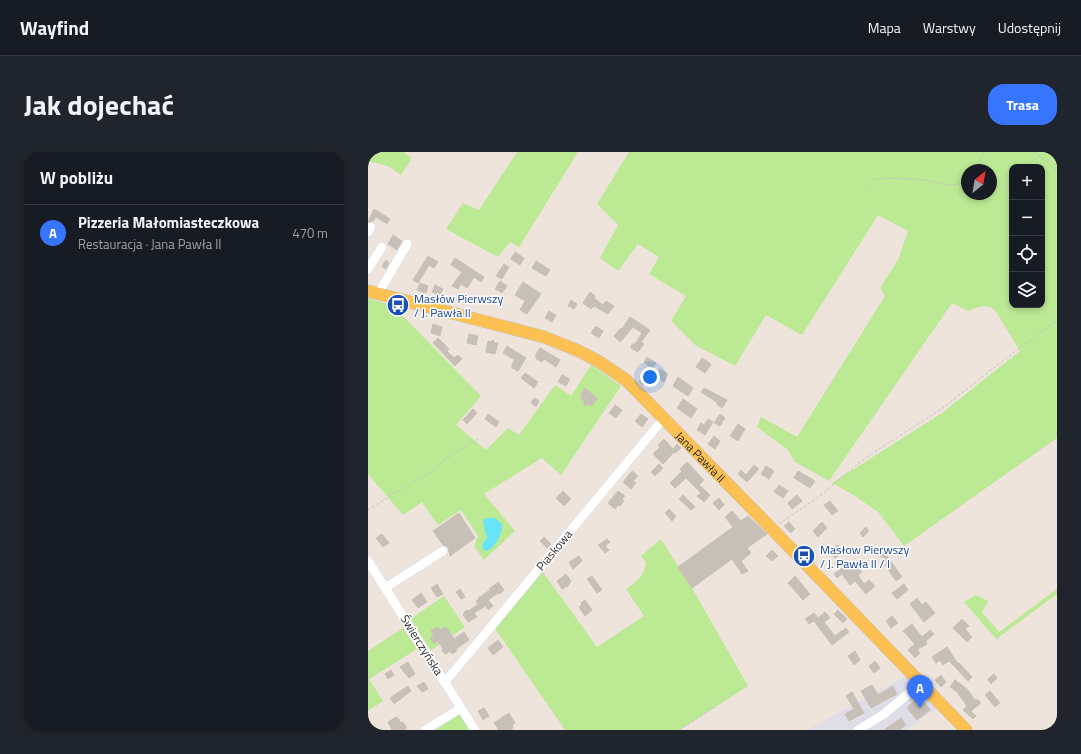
<!DOCTYPE html>
<html lang="pl">
<meta charset="utf-8">
<style>
:root{--surface:#171b24;--page:#20242c;--text:#f1f3f6;--muted:#9ea1a6;--line:#363941;--accent:#3875ff}
body{margin:0;font-family:"Titillium Web",sans-serif;background:var(--page);color:var(--text)}
.controls{position:absolute;right:12px;top:12px;display:grid;overflow:hidden;border-radius:8px;box-shadow:0 2px 6px #0003}
.controls button{width:36px;height:36px;display:grid;place-items:center;padding:0;border:0;border-bottom:1px solid var(--line);background:var(--surface);color:var(--text);font:20px sans-serif}
.compass{position:absolute;left:593px;top:12px;width:36px;height:36px;border-radius:50%;background:var(--surface);box-shadow:0 2px 6px #0003;rotate:31deg}
.you{position:absolute;left:282px;top:225px;width:14px;height:14px;margin:-10px;border:3px solid #fff;border-radius:50%;background:#1a73e8;box-shadow:0 0 0 6px #1a73e833}
.badge{display:grid;place-items:center;width:26px;height:26px;border-radius:50%;background:var(--accent);color:#fff;font-size:13px;font-weight:700}
.pin{position:absolute;translate:-50% -33px;filter:drop-shadow(0 1px 2px #0008)}
.pin::after{content:'';position:absolute;top:21px;width:14px;height:12px;background:inherit;clip-path:polygon(0 0,100% 0,50% 100%)}
.list{margin:0;padding:0;list-style:none}
h2{display:flex;justify-content:space-between;align-items:center;height:52px;margin:0;padding:0 16px;font-size:17px}
h2 small{font-size:13px;font-weight:400;color:var(--muted)}
.list li{display:grid;grid-template-columns:26px 1fr auto;gap:12px;align-items:center;box-sizing:border-box;height:56px;padding:0 16px;border-top:1px solid var(--line)}
.list b{display:block;font-size:15px;white-space:nowrap}
.list p{margin:0;font-size:13px;white-space:nowrap;color:var(--muted)}
.list em{font-size:13px;font-style:normal;color:var(--muted)}
.icon{flex:none;width:22px;height:22px;fill:none;stroke:currentColor;stroke-width:2;stroke-linecap:round;stroke-linejoin:round}
.map{position:relative;flex:none;width:689px;height:578px;overflow:hidden;border-radius:16px}
header{display:flex;align-items:center;gap:24px;box-sizing:border-box;height:56px;padding:0 20px;background:var(--surface);border-bottom:1px solid var(--line)}
header strong{font-size:19px}
nav{display:flex;gap:22px;margin-inline-start:auto;font-size:14px}
.intro{display:flex;align-items:center;justify-content:space-between;box-sizing:border-box;height:96px;padding:0 24px}
h1{margin:0;font-size:28px}
.button{padding:10px 18px;border-radius:16px;background:var(--accent);color:#fff;font-size:14px;font-weight:700}
main{display:flex;gap:24px;padding:0 24px}
aside{flex:1;background:var(--surface);border-radius:16px;box-shadow:0 2px 6px #0003}
.map>svg:first-child{display:block}
.industrial{fill:#dfdde6}
.green{fill:#bbe994;fill-rule:evenodd}
.water{fill:#67e4f9}
.building{fill:#c6c0b8;stroke:#cac0b5}
.lines{fill:none;stroke-linecap:round;stroke-linejoin:round}
.minor-casing{stroke:#d1d7e5;stroke-width:10}
.major-casing{stroke:#c4c4c4;stroke-width:13}
.path{stroke:#c4c4c4;stroke-width:1;stroke-dasharray:3 2;stroke-linecap:butt}
.minor{stroke:#fff;stroke-width:9}
.major{stroke:#fcc053;stroke-width:12}
.labels{text-anchor:middle;dominant-baseline:central;stroke-width:3;stroke-linejoin:round;paint-order:stroke}
.transit-label{font-size:12px;fill:#164399;stroke:#fff;text-anchor:start}
.street-label{font-size:12px;fill:#2b2b2b;stroke:#fff}
</style>
<header>
<strong>Wayfind</strong>
<nav><a>Mapa</a><a>Warstwy</a><a>Udostępnij</a></nav>
</header>
<div class="intro"><h1>Jak dojechać</h1><a class="button">Trasa</a></div>
<main>
<aside>
<h2>W pobliżu<small></small></h2>
<ul class="list">
<li><span class="badge">A</span><div><b>Pizzeria Małomiasteczkowa</b><p>Restauracja · Jana Pawła II</p></div><em>470 m</em></li>
</ul>
</aside>
<div class="map">
<svg width="689" height="578" viewBox="0 0 689 578">
<rect width="100%" height="100%" fill="#eee4dc"/>
<polygon class="industrial" points="540,523 570,555 539,578 439,578"/>
<g class="green">
<polygon points="0,0 36,0 44,6 33,23 20,14 0,9"/>
<polygon points="149,0 210,0 151,95 142,90 130,105 78,77 95,51 111,58"/>
<path d="M261 0H689V286L536 394 510 360 487 344 464 331 574 261 652 199 627 158C617 151 611 155 600 159L584 151 461 329 427 310 420 298 389 275 393 265 429 285 517 144 512 136 530 108 540 79 510 63 434 183 398 163 367 214 327 193 303 169 318 144 281 122 291 105 270 92 250 119 232 106 250 73 229 52ZM644 15H674V153H644ZM599 18H623V42H599Z"/>
<polygon points="0,146 25,154 113,244 88,273 118,298 140,276 151,283 187,233 203,244 223,213 253,234 193,323 174,306 116,342 147,379 116,408 106,394 110,384 93,358 70,373 54,350 35,363 0,322"/>
<path d="M293 387 324 436 380 534 311 578H197L126 475 174 419 229 495 276 464 258 437C269 429 276 425 278 411L273 404Z"/>
<polygon points="689,437 689,442 631,485 629,488 596,450 608,443 620,449 614,460 631,480"/>
<polygon points="76,444 97,475 62,499 41,468"/>
<polygon points="35,476 49,497 1,527 15,549 0,559 0,499"/>
<polygon points="91,560 103,578 62,578"/>
</g>
<path class="water" d="M117 366H127L134 372C135 382 128 394 119 399L115 398C113 392 116 390 119 386L115 370Z"/>
<g class="building">
<polygon points="6,57 22,67 19,72 8,65 5,69 0,70"/>
<polygon points="25,83 34,89 29,98 20,92"/>
<polygon points="147,100 156,106 152,113 143,107"/>
<polygon points="60,104 70,110 66,116 61,113 50,131 45,128"/>
<polygon points="87,106 116,125 113,130 106,125 99,136 93,132 90,137 84,134 94,120 83,113"/>
<polygon points="18,108 21,111 18,117 14,114"/>
<polygon points="168,109 182,118 178,124 164,116"/>
<polygon points="136,112 141,115 134,127 128,124"/>
<polygon points="132,129 139,134 134,141 127,137"/>
<polygon points="155,130 173,142 159,162 152,158 157,149 147,143"/>
<polygon points="52,131 60,134 58,141 49,138"/>
<polygon points="67,133 75,137 72,144 64,140"/>
<polygon points="222,140 227,144 226,146 235,153 238,149 246,154 240,162 226,154 223,157 215,151"/>
<polygon points="92,143 99,145 98,150 91,148"/>
<polygon points="203,148 209,152 206,157 200,154"/>
<polygon points="181,159 188,163 184,170 177,166"/>
<polygon points="262,165 282,178 273,190 276,192 270,200 263,196 263,194 264,192 267,192 274,181 265,175 252,190 246,184 253,176 254,177"/>
<polygon points="65,172 74,175 72,184 63,181"/>
<polygon points="228,174 235,179 231,186 223,181"/>
<polygon points="101,182 110,184 108,193 99,191"/>
<polygon points="70,186 81,197 79,199 86,206 90,203 94,207 87,214 65,191"/>
<polygon points="125,188 127,191 130,191 127,202 118,200 120,189 123,190"/>
<polygon points="139,194 158,206 150,219 144,216 144,212 147,208 135,201"/>
<polygon points="172,196 192,208 188,215 176,207 174,210 168,207 169,205 167,204"/>
<polygon points="279,205 288,211 284,217 276,210"/>
<polygon points="334,206 343,212 337,221 328,215"/>
<polygon points="292,217 300,222 296,230 287,224"/>
<polygon points="157,221 170,230 166,236 153,226"/>
<polygon points="194,223 202,227 198,234 190,230"/>
<polygon points="276,225 280,228 275,233 271,230"/>
<polygon points="310,225 325,236 320,244 305,234"/>
<polygon points="217,236 229,247 223,254 219,252 216,254 217,250 213,247 215,243 213,242"/>
<polygon points="336,236 359,248 354,256 349,252 350,251 333,240"/>
<polygon points="166,246 171,249 168,255 163,251"/>
<polygon points="315,247 329,257 323,266 309,256"/>
<polygon points="247,253 254,258 248,266 241,261"/>
<polygon points="105,257 109,261 99,272 95,268"/>
<polygon points="120,262 131,270 128,275 117,267"/>
<polygon points="273,262 280,267 274,275 267,269"/>
<polygon points="352,262 357,266 352,274 346,271"/>
<polygon points="340,267 345,270 337,283 329,278 333,271 336,273"/>
<polygon points="370,272 377,277 370,289 362,284"/>
<polygon points="346,284 352,289 347,297 340,292"/>
<polygon points="296,287 305,297 309,292 313,296 307,301 306,300 295,312 285,302 292,295 290,293"/>
<polygon points="319,310 336,328 331,333 342,343 336,350 329,344 333,341 318,326 307,336 302,331 314,319 312,317"/>
<polygon points="291,312 295,316 287,324 283,320"/>
<polygon points="386,313 391,317 379,330 370,322 373,318 378,323"/>
<polygon points="398,314 406,319 401,327 393,322"/>
<polygon points="264,319 270,324 265,329 268,331 263,337 255,330"/>
<polygon points="430,319 447,329 442,336 426,326"/>
<polygon points="411,333 420,339 415,346 406,340"/>
<polygon points="195,339 203,347 196,354 188,346"/>
<polygon points="250,339 257,344 254,347 256,349 252,354 250,353 247,357 240,351"/>
<polygon points="315,343 327,355 323,358 311,347"/>
<polygon points="429,343 434,349 424,357 420,351"/>
<polygon points="351,346 356,353 351,358 345,351"/>
<polygon points="462,349 470,359 464,363 456,353"/>
<polygon points="301,357 308,364 304,369 297,361"/>
<polygon points="364,359 373,369 380,364 399,382 379,396 383,401 373,409 380,419 374,422 364,407 324,436 310,415 365,375 357,365"/>
<polygon points="91,361 107,386 82,404 80,395 75,393 65,379"/>
<polygon points="421,370 427,377 423,381 416,374"/>
<polygon points="454,370 459,376 450,385 445,379"/>
<polygon points="498,375 501,379 495,385 492,381"/>
<polygon points="14,382 21,391 15,395 8,386"/>
<polygon points="176,385 183,392 179,396 172,389"/>
<polygon points="239,387 242,390 237,394 241,398 237,401 230,393"/>
<polygon points="470,393 475,400 467,406 461,399"/>
<polygon points="404,398 410,404 404,409 398,404"/>
<polygon points="519,398 522,402 519,404 534,425 528,429 517,413 519,411 512,403"/>
<polygon points="211,404 214,409 205,417 201,410"/>
<polygon points="486,410 494,420 490,423 496,432 501,428 507,434 498,442 487,429 482,433 474,422 469,426 466,422 474,416 475,418"/>
<polygon points="198,422 203,429 200,434 194,437 189,429"/>
<polygon points="224,424 234,438 229,441 219,427"/>
<polygon points="427,424 442,442 435,448 420,431"/>
<polygon points="130,430 136,438 131,442 130,441 120,448 125,454 120,458 118,454 106,461 109,465 100,470 95,463 97,459 102,458 110,452 108,449 111,447 110,446 122,438 121,437"/>
<polygon points="69,432 75,442 69,445 63,436"/>
<polygon points="536,432 540,438 529,447 524,441"/>
<polygon points="92,437 97,445 93,447 88,440"/>
<polygon points="53,441 59,450 50,456 44,448"/>
<polygon points="549,446 554,453 558,450 567,461 556,470 542,452"/>
<polygon points="217,448 224,458 217,464 211,455 214,452 213,451"/>
<polygon points="470,458 479,467 475,471 466,462"/>
<polygon points="457,460 462,466 456,470 467,484 478,476 481,480 464,493 446,469 441,472 437,467 446,461 450,466"/>
<polygon points="524,464 530,471 523,476 518,469"/>
<polygon points="594,467 601,474 597,477 604,485 599,490 585,476"/>
<polygon points="544,472 553,484 555,484 562,478 566,482 558,489 559,492 549,498 552,501 547,506 540,498 547,492 535,479"/>
<polygon points="70,475 72,478 78,475 86,487 96,480 101,488 88,497 89,499 84,502 82,499 78,502 74,499 75,497 70,489 66,492 62,486 66,484 63,479"/>
<polygon points="130,488 135,495 125,503 120,496"/>
<polygon points="579,495 590,512 591,511 604,525 600,529 581,509 575,513 572,508 568,511 564,505"/>
<polygon points="487,499 492,508 486,513 480,504"/>
<polygon points="507,509 512,516 506,521 501,514"/>
<polygon points="40,510 47,522 41,526 32,515"/>
<polygon points="23,518 26,523 20,527 17,522"/>
<polygon points="626,522 629,526 623,532 620,527"/>
<polygon points="573,523 578,530 573,535 567,528"/>
<polygon points="587,528 599,537 607,548 609,547 613,551 603,559 608,564 605,567 595,558 599,554 589,540 582,535"/>
<polygon points="56,530 60,537 54,540 49,534"/>
<polygon points="504,533 510,543 525,534 529,542 503,556 493,539"/>
<polygon points="40,534 43,539 26,552 22,546"/>
<polygon points="622,539 632,551 627,555 617,543"/>
<polygon points="484,540 496,561 481,569 477,562 486,557 478,544"/>
<polygon points="548,547 554,553 557,551 562,558 549,568 539,556"/>
<polygon points="116,556 121,564 115,568 110,559"/>
<polygon points="141,561 147,571 144,573 145,576 142,578 131,578 126,571"/>
<polygon points="28,565 30,566 33,571 35,570 39,576 35,578 24,578 20,570"/>
<polygon points="533,566 538,573 531,578 516,578"/>
</g>
<g class="lines">
<g class="minor-casing">
<g id="minor">
<polyline points="0,80 3,75"/>
<polyline points="0,117 14,95"/>
<polyline points="10,142 39,92"/>
<polyline points="0,409 107,578"/>
<polyline points="17,436 75,399"/>
<polyline points="77,530 296,266"/>
<polyline points="57,578 93,556"/>
<polyline points="490,578 516,562 553,531"/>
</g>
</g>
<g class="major-casing">
<g id="major">
<path id="s1" d="M0 139 176 185 211 199 230 209 258 228 405 378 598 578"/>
</g>
</g>
<g class="path">
<polyline points="666,0 685,15 689,20"/>
<polyline points="608,18 616,0"/>
<path d="M499 34 506 27C523 26 540 26 557 28 572 30 584 37 599 29"/>
<polyline points="0,358 62,320 86,301 110,287"/>
<polyline points="411,372 452,344 482,318 499,305 572,258 654,194 689,169"/>
<polyline points="311,578 349,554"/>
</g>
<use href="#minor" class="minor"/>
<use href="#major" class="major"/>
</g>
<defs>
<g id="bus-disc" transform="scale(1.15)"><circle r="9.5" fill="#1a4fb4" stroke="#fff"/><path d="M-5-6H5V4H4V6H2V4H-2V6H-4V4H-5ZM-3.5-4V0h7V-4ZM-3.5 1.2v1.5H-2V1.2ZM2 1.2v1.5H3.5V1.2Z" fill="#fff"/></g>
</defs>
<g fill-rule="evenodd">
<use href="#bus-disc" x="30" y="153"/>
<use href="#bus-disc" x="436" y="404"/>
</g>
<g class="labels">
<g class="transit-label">
<text x="46" y="146">Masłów Pierwszy<tspan x="46" dy="14">/ J. Pawła II</tspan></text>
<text x="452" y="397">Masłow Pierwszy<tspan x="452" dy="14">/ J. Pawła II / I</tspan></text>
</g>
<g class="street-label">
<text stroke="none"><textPath href="#s1" startOffset="382">Jana Pawła II</textPath></text>
<text transform="translate(186 398) rotate(-50)">Piaskowa</text>
<text transform="translate(54 493) rotate(58)">Świerczyńska</text>
</g>
</g>
</svg>
<div class="controls">
<button>+</button>
<button>−</button>
<button><svg class="icon" aria-label="locate" viewBox="0 0 24 24"><circle cx="12" cy="12" r="6"/><path d="M12 2v4M12 18v4M2 12h4M18 12h4"/></svg></button>
<button><svg class="icon" aria-label="layers" viewBox="0 0 24 24"><path d="M12 4l9 5-9 5-9-5zM3 14l9 5 9-5"/></svg></button>
</div>
<svg class="compass" viewBox="-18 -18 36 36"><path d="M0-13l5 13h-10z" fill="#e53935"/><path d="M0 13l5-13h-10z" fill="#9ea1a6"/></svg>
<div class="you"></div>
<div class="pin badge" style="left:552px;top:556px">A</div>
</div>
</main>
